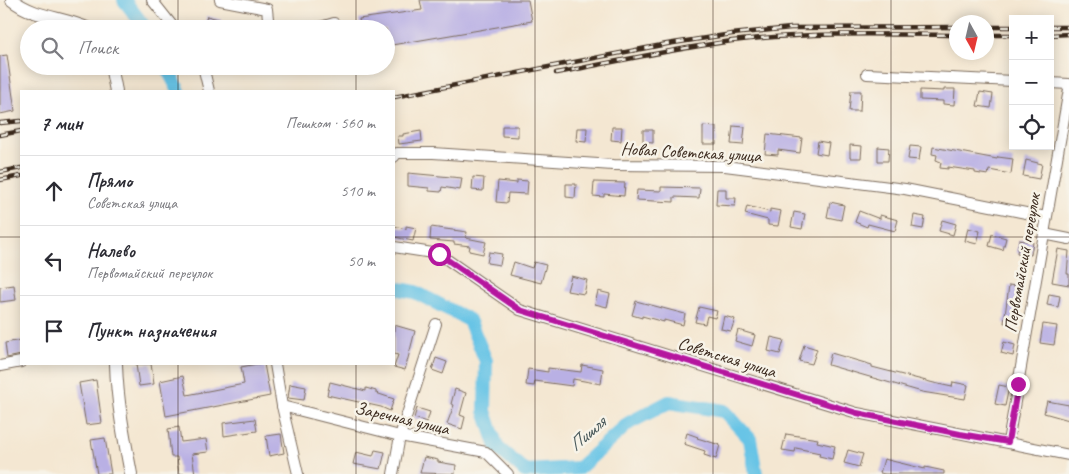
<!DOCTYPE html>
<html lang="ru">
<meta charset="utf-8">
<style>
:root{--surface:#fff;--page:#f2f2f3;--text:#2b2b33;--muted:#7c7c81;--line:#e1e1e2}
body{margin:0;font-family:Caveat,sans-serif;background:var(--page);color:var(--text)}
.controls{position:absolute;right:15px;top:15px;display:grid;overflow:hidden;border-radius:0px;box-shadow:0 2px 12px #0003}
.controls button{width:45px;height:45px;display:grid;place-items:center;padding:0;border:0;border-bottom:1px solid var(--line);background:var(--surface);color:var(--text);font:25px sans-serif}
.compass{position:absolute;left:949px;top:15px;width:45px;height:45px;border-radius:50%;background:var(--surface);box-shadow:0 2px 12px #0003;rotate:172deg}
.stop{position:absolute;width:15px;height:15px;margin:-11px;border:4px solid #b5179e;border-radius:50%;background:#fff}
.stop.end{background:#b5179e;border-color:#fff;box-shadow:0 1px 5px #0008}
.list{margin:0;padding:0;list-style:none}
h2{display:flex;justify-content:space-between;align-items:center;height:65px;margin:0;padding:0 20px;font-size:21px}
h2 small{font-size:16px;font-weight:400;color:var(--muted)}
.list li{display:grid;grid-template-columns:32px 1fr auto;gap:15px;align-items:center;box-sizing:border-box;height:70px;padding:0 20px;border-top:1px solid var(--line)}
.list b{display:block;font-size:19px;white-space:nowrap}
.list p{margin:0;font-size:16px;white-space:nowrap;color:var(--muted)}
.list em{font-size:16px;font-style:normal;color:var(--muted)}
.icon{flex:none;width:28px;height:28px;fill:none;stroke:currentColor;stroke-width:2;stroke-linecap:round;stroke-linejoin:round}
.map{position:relative;flex:none;width:1069px;height:474px;overflow:hidden}
.search{position:absolute;background:var(--surface);box-shadow:0 2px 12px #0003;left:20px;top:20px;width:375px;height:55px;display:flex;align-items:center;gap:12px;box-sizing:border-box;padding:0 18px;border-radius:28px;color:var(--muted);font-size:19px}
.panel{position:absolute;background:var(--surface);box-shadow:0 2px 12px #0003;left:20px;top:90px;width:375px;height:275px;border-radius:0px}
.map>svg:first-child{display:block}
.lines{fill:none;stroke-linecap:round;stroke-linejoin:round}
.river{stroke:#68c4e6;stroke-width:14}
.building{fill:#b9b0e4}
.minor-casing{stroke:#7c6c5d;stroke-width:12}
.major-casing{stroke:#7c6c5d;stroke-width:14}
.minor{stroke:#fff;stroke-width:10}
.major{stroke:#fff;stroke-width:12}
.rail-casing{stroke:#3b2a1e;stroke-width:4.5}
.rail{stroke:#f7f3e8;stroke-width:2.5;stroke-dasharray:8;stroke-linecap:butt}
.route{stroke:#b5179e;stroke-width:6}
.grid{fill:none;stroke:#3b2a1e;stroke-width:1;stroke-opacity:0.55}
.labels{text-anchor:middle;dominant-baseline:central;stroke-width:5;stroke-linejoin:round;paint-order:stroke}
.street-label{font-size:18px;fill:#3b2a1e;stroke:#f7f3e8}
.water-label{font-size:19px;font-style:italic;fill:#48585a;stroke:#f7f3e8}
</style>
<div class="map">
<svg width="1069" height="474" viewBox="0 0 1069 474">
<rect width="100%" height="100%" fill="#f7f3e8"/>
<filter id="ink" filterUnits="userSpaceOnUse"><feTurbulence type="fractalNoise" baseFrequency=".02" numOctaves="2"/><feDisplacementMap in="SourceGraphic" scale="10" xChannelSelector="R" yChannelSelector="G"/><feConvolveMatrix kernelMatrix="1 2 1 2 8 2 1 2 1" color-interpolation-filters="sRGB"/></filter>
<filter id="wash" filterUnits="userSpaceOnUse"><feTurbulence type="fractalNoise" baseFrequency=".0096" numOctaves="4" result="noise"/><feDisplacementMap in="SourceGraphic" scale="20" xChannelSelector="R" yChannelSelector="G"/><feGaussianBlur stdDeviation="1.12" result="paint"/><feColorMatrix in="noise" values="0 0 0 0 0 0 0 0 0 0 0 0 0 0 0 0 0 1.4 0 .05"/><feComposite in="paint" operator="in"/></filter>
<g filter="url(#wash)">
<rect width="100%" height="100%" fill="#f4e7d2"/>
<g class="lines">
<g class="river">
<polyline points="124,0 146,29"/>
<polyline points="166,66 179,91"/>
<polyline points="394,288 415,292 469,320 486,361 485,411 497,447 525,471 579,468 629,423 669,402 724,411 750,439 756,474"/>
</g>
</g>
<g id="blocks">
<g class="building">
<polygon points="420,0 528,0 532,21 386,46 386,29 361,29 359,19 422,10"/>
<polygon points="207,16 222,20 219,29 203,29"/>
<polygon points="7,55 15,111 0,114 0,56"/>
<polygon points="944,89 955,89 954,105 943,104 943,101 920,100 920,90 944,91"/>
<polygon points="851,91 861,91 860,111 849,111"/>
<polygon points="980,92 993,94 991,108 977,106"/>
<polygon points="502,126 518,126 518,137 502,136"/>
<polygon points="703,126 716,127 716,144 703,144"/>
<polygon points="733,126 745,127 743,145 731,144"/>
<polygon points="612,127 622,127 621,141 611,140"/>
<polygon points="577,128 587,128 586,142 576,141"/>
<polygon points="643,130 653,130 653,143 643,142"/>
<polygon points="421,131 422,141 399,144 398,136 403,136 403,134"/>
<polygon points="767,134 802,138 800,153 778,150 778,155 765,154"/>
<polygon points="818,141 829,143 827,155 816,153"/>
<polygon points="850,145 862,146 861,158 850,158"/>
<polygon points="910,146 921,147 919,160 908,159"/>
<polygon points="878,147 889,148 888,161 878,161"/>
<polygon points="933,147 997,159 998,157 1013,159 1011,174 989,170 988,175 975,173 975,171 948,167 948,169 940,168 941,162 936,160 937,155 932,154"/>
<polygon points="1026,160 1042,164 1039,179 1023,176"/>
<polygon points="408,173 462,178 460,190 442,187 441,192 429,191 429,188 408,186"/>
<polygon points="473,177 484,178 483,191 472,190"/>
<polygon points="517,180 528,181 527,194 508,193 507,203 496,202 498,181 517,183"/>
<polygon points="594,182 625,183 624,196 604,194 604,197 593,196"/>
<polygon points="566,184 576,184 575,198 566,197"/>
<polygon points="661,187 700,188 699,198 674,197 674,202 636,200 637,190 661,191"/>
<polygon points="717,189 726,189 726,198 736,198 735,206 716,205"/>
<polygon points="830,202 844,205 841,220 827,217"/>
<polygon points="747,206 770,212 770,209 781,211 778,226 768,225 768,220 745,214"/>
<polygon points="859,211 880,219 880,215 898,220 895,231 868,224 867,227 855,222"/>
<polygon points="794,212 805,214 802,229 791,227"/>
<polygon points="914,215 925,217 923,229 912,227"/>
<polygon points="942,220 956,224 953,235 939,231"/>
<polygon points="394,226 406,229 406,226 416,228 413,241 394,237"/>
<polygon points="431,227 467,232 466,238 486,242 483,254 469,251 470,246 454,244 454,242 430,240"/>
<polygon points="968,228 980,231 977,244 965,241"/>
<polygon points="992,234 1006,238 1003,250 989,246"/>
<polygon points="1019,240 1033,242 1031,255 1017,253"/>
<polygon points="1058,249 1069,251 1067,274 1069,274 1069,285 1052,282"/>
<polygon points="489,252 502,254 500,265 487,263"/>
<polygon points="514,262 532,268 534,262 546,265 541,283 510,275"/>
<polygon points="571,276 587,280 584,294 567,291"/>
<polygon points="14,285 16,300 0,302 0,287"/>
<polygon points="1009,285 1022,287 1015,325 1004,323"/>
<polygon points="598,291 610,294 607,307 595,304"/>
<polygon points="1049,294 1060,296 1058,307 1047,305"/>
<polygon points="636,301 685,314 683,325 664,320 664,322 642,316 642,318 632,315"/>
<polygon points="699,307 717,311 715,318 707,316 705,324 695,322"/>
<polygon points="724,316 735,319 731,331 721,329"/>
<polygon points="1043,324 1057,326 1054,345 1040,343"/>
<polygon points="394,325 415,331 405,370 394,367 398,355 394,354"/>
<polygon points="738,330 755,335 752,346 735,341"/>
<polygon points="771,337 784,340 780,354 768,351"/>
<polygon points="21,340 21,355 7,358 5,343"/>
<polygon points="1004,342 1015,345 1013,356 1001,353"/>
<polygon points="804,345 817,349 812,364 799,361"/>
<polygon points="831,353 872,365 872,367 934,383 952,387 953,382 968,385 965,399 922,392 828,365"/>
<polygon points="436,358 447,362 443,374 432,370"/>
<polygon points="136,364 151,364 154,384 139,386"/>
<polygon points="257,364 264,364 270,396 166,416 160,381 183,376 187,395 244,384 241,367"/>
<polygon points="582,365 603,369 601,384 573,379 572,386 535,381 534,386 526,385 528,369 548,372 548,368 581,372"/>
<polygon points="96,380 102,423 86,425 79,383"/>
<polygon points="330,382 366,391 366,388 376,391 376,393 394,399 390,411 381,407 327,395"/>
<polygon points="290,384 306,387 304,400 288,398"/>
<polygon points="999,385 1009,387 1005,406 995,404"/>
<polygon points="455,389 466,393 460,415 465,417 462,429 447,424 454,405 451,404"/>
<polygon points="1047,401 1069,405 1069,420 1044,413"/>
<polygon points="417,408 430,412 427,422 414,418"/>
<polygon points="255,419 257,431 224,436 223,423"/>
<polygon points="179,427 181,442 206,439 208,452 192,454 195,474 179,474 177,457 171,457 168,429"/>
<polygon points="687,433 698,437 697,438 720,445 716,459 704,455 705,451 684,444"/>
<polygon points="281,434 284,453 269,456 266,436"/>
<polygon points="786,434 818,439 817,442 835,446 832,459 819,456 820,453 796,448 795,452 782,450"/>
<polygon points="105,438 111,474 97,474 91,440"/>
<polygon points="375,450 385,452 381,469 353,464 356,452 373,456"/>
<polygon points="848,450 863,454 859,467 844,463"/>
<polygon points="424,457 438,460 438,462 456,465 455,474 420,473"/>
<polygon points="884,459 925,469 925,467 944,471 944,474 885,474 880,473"/>
</g>
</g>
</g>
<g filter="url(#ink)">
<use href="#blocks" fill-opacity="0" stroke="#7c6c5d" stroke-width="1"/>
<g class="lines">
<g class="minor-casing">
<g id="minor">
<polyline points="152,0 175,29"/>
<polyline points="220,0 267,9 269,29"/>
<polyline points="314,29 334,23"/>
<polyline points="203,66 209,91"/>
<polyline points="867,74 1013,81"/>
<polyline points="1050,83 1069,84"/>
<polyline points="394,157 397,153 433,153 613,165 725,166 905,189 1046,217"/>
<polyline points="1044,234 1069,239"/>
<polyline points="394,247 439,254 520,310 857,413 1069,455"/>
<polyline points="275,364 282,406 298,474"/>
<polyline points="0,366 21,362"/>
<polyline points="282,406 400,436 486,452 508,474"/>
<polyline points="1008,442 1069,89"/>
<polyline points="393,474 400,436 436,324"/>
</g>
</g>
<g class="major-casing">
<g id="major">
<path d="M12 0C35 18 63 17 89 29"/>
<polyline points="111,66 116,91"/>
<path d="M116 364C117 401 124 437 131 474"/>
</g>
</g>
<use href="#minor" class="minor"/>
<use href="#major" class="major"/>
<g class="rail-casing">
<g id="rail">
<polyline points="986,27 1013,27"/>
<polyline points="1050,27 1069,27"/>
<polyline points="986,35 1013,35"/>
<polyline points="1050,35 1069,34"/>
<path d="M556 73C614 62 673 49 732 41 806 32 882 34 956 35"/>
<polyline points="394,97 667,44 732,34 791,28 956,27"/>
<polyline points="0,123 21,121"/>
<polyline points="0,135 21,131"/>
<polyline points="0,172 21,168"/>
<polyline points="0,180 21,176"/>
</g>
</g>
<use href="#rail" class="rail"/>
</g>
</g>
<g class="lines" filter="url(#ink)">
<polyline class="route" points="439,254 520,310 857,413 960,434 1008,442 1018,384"/>
</g>
<path class="grid" d="M178 0V29M356 0V29M535 0V474M713 0V474M891 0V474M178 66V91M356 66V91M0 237H21M394 237H1069M178 364V474M356 364V474"/>
<g class="labels">
<g class="street-label">
<text transform="translate(691 152) rotate(3)">Новая Советская улица</text>
<text transform="translate(1022 263) rotate(-80)">Первомайский переулок</text>
<text transform="translate(727 357) rotate(17)">Советская улица</text>
<text transform="translate(402 418) rotate(13)">Заречная улица</text>
</g>
<g class="water-label">
<text transform="translate(587 434) rotate(-41)">Пишля</text>
</g>
</g>
</svg>
<div class="controls">
<button>+</button>
<button>−</button>
<button><svg class="icon" aria-label="locate" viewBox="0 0 24 24"><circle cx="12" cy="12" r="6"/><path d="M12 2v4M12 18v4M2 12h4M18 12h4"/></svg></button>
</div>
<svg class="compass" viewBox="-18 -18 36 36"><path d="M0-13l5 13h-10z" fill="#e53935"/><path d="M0 13l5-13h-10z" fill="#7c7c81"/></svg>
<div class="stop" style="left:439px;top:254px"></div>
<div class="stop end" style="left:1018px;top:384px"></div>
<div class="search"><svg class="icon" aria-label="search" viewBox="0 0 24 24"><circle cx="10" cy="10" r="6"/><path d="M15 15l6 6"/></svg>Поиск</div>
<section class="panel">
<h2>7 мин<small>Пешком · 560 m</small></h2>
<ul class="list">
<li><svg class="icon" aria-label="ahead" viewBox="0 0 24 24"><path d="M12 20V5M6 11l6-6 6 6"/></svg><div><b>Прямо</b><p>Советская улица</p></div><em>510 m</em></li>
<li><svg class="icon" aria-label="left" viewBox="0 0 24 24"><path d="M17 20v-9H6M10 6l-5 5 5 5"/></svg><div><b>Налево</b><p>Первомайский переулок</p></div><em>50 m</em></li>
<li><svg class="icon" aria-label="arrive" viewBox="0 0 24 24"><path d="M6 21V4h12l-3 4 3 4H6"/></svg><div><b>Пункт назначения</b></div></li>
</ul>
</section>
</div>
